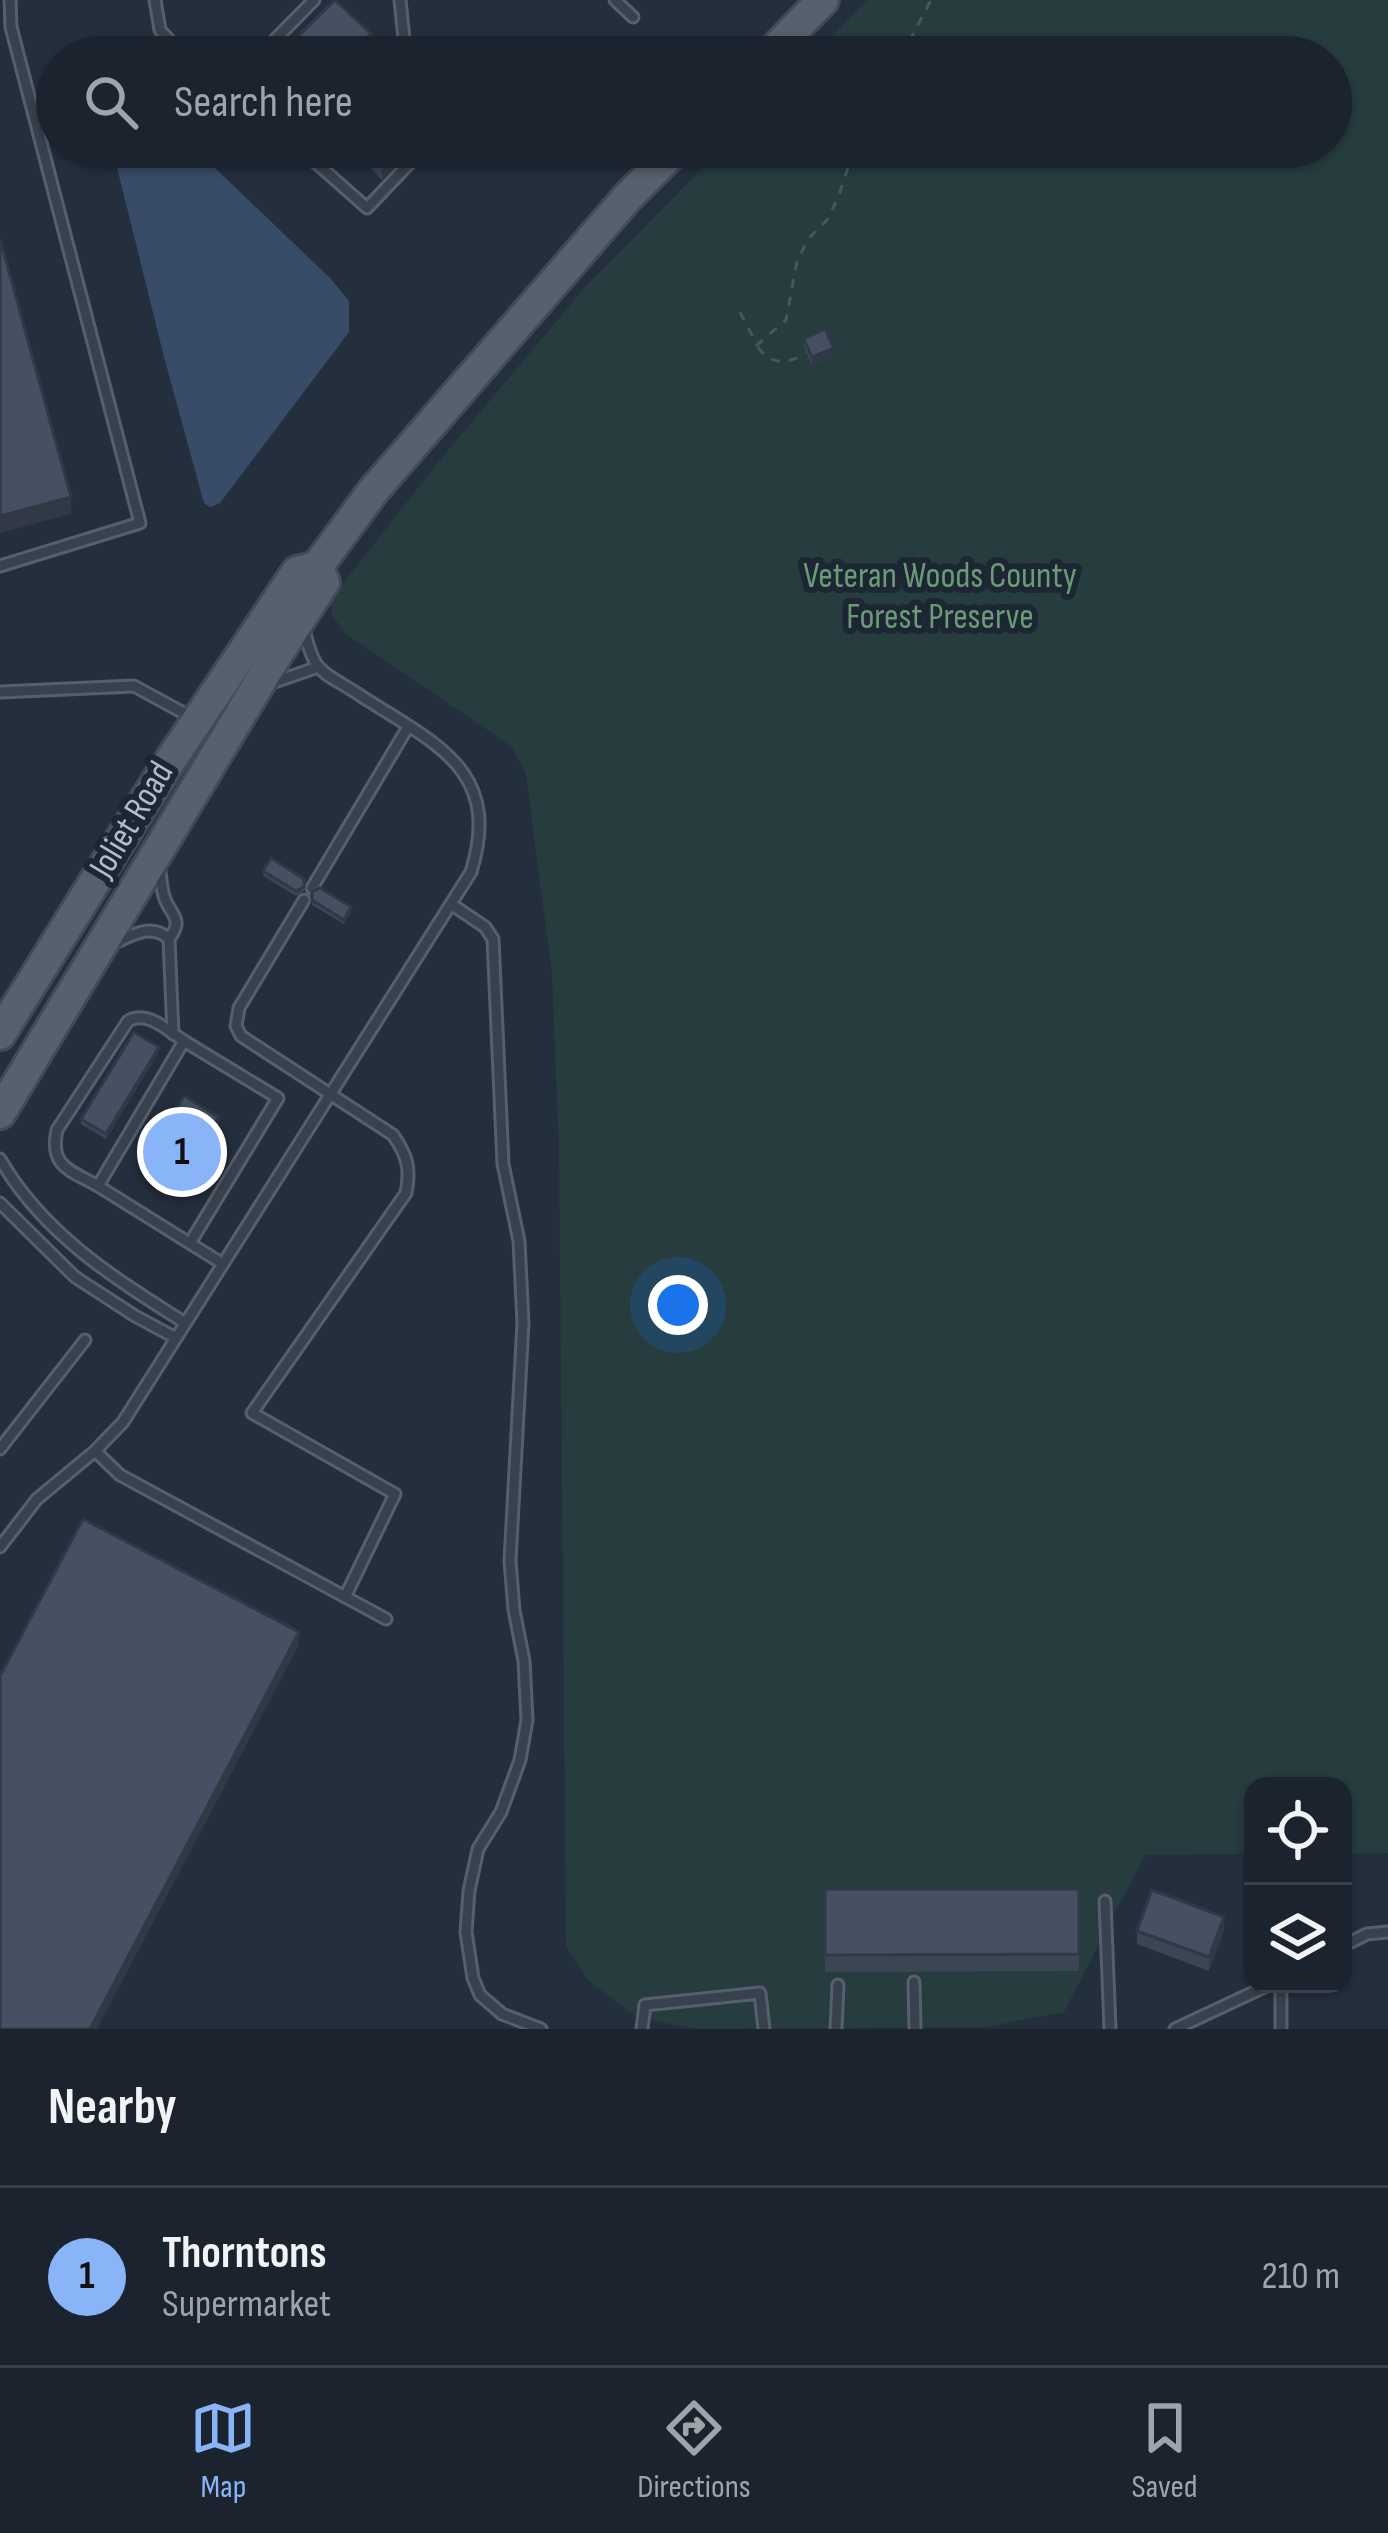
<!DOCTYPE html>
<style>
:root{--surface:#1b232e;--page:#282f3a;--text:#f1f3f6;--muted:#a0a4aa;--line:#39404a;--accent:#8ab4f8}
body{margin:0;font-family:"Sofia Sans Condensed",sans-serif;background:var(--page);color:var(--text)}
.controls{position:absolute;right:36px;bottom:36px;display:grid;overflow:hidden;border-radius:24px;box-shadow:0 3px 9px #0004}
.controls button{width:108px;height:108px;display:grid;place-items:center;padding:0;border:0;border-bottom:3px solid var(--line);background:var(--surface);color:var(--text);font:60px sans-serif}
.you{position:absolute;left:678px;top:1305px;width:42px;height:42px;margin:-30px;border:9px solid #fff;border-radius:50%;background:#1a73e8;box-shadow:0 0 0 18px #1a73e833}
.badge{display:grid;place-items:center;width:78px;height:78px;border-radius:50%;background:var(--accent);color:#111;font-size:39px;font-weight:700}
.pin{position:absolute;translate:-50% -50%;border:6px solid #fff;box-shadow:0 3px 12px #0006}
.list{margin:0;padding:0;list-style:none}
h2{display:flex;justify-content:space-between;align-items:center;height:156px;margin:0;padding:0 48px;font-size:51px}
h2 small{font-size:39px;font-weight:400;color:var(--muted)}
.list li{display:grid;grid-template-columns:78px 1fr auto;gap:36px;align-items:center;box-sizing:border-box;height:180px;padding:0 48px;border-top:3px solid var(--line)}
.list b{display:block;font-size:45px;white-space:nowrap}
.list p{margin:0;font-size:39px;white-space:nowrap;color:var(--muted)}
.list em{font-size:39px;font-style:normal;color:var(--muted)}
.icon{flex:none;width:66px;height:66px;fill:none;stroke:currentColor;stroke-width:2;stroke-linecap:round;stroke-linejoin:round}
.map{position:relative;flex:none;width:1388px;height:2029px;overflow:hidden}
.search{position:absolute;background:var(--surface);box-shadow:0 3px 9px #0004;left:36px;right:36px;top:36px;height:132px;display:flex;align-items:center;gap:30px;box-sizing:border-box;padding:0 42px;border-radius:66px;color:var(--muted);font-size:45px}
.sheet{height:336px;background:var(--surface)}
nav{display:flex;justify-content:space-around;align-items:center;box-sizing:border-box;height:168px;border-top:3px solid var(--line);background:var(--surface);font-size:33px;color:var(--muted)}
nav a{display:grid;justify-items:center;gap:6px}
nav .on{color:var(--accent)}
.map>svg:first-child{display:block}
.green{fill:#263c3f}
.water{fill:#394c67}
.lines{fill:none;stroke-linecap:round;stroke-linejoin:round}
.service-casing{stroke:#565f6c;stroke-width:15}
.primary-casing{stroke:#414a57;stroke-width:36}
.path{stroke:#44595c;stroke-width:3;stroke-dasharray:9 9;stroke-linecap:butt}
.service{stroke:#38414e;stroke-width:9}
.primary{stroke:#56606e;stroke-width:30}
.wall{fill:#3b4654}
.shaded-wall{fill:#303945}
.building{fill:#455162;stroke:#303945;stroke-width:3}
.labels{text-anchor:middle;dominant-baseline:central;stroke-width:12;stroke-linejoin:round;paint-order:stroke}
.park-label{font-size:36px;fill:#6b9a76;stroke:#1d2633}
.street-label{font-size:36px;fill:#b4bcc9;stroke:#1d2633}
</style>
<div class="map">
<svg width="1388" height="2029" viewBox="0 0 1388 2029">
<rect width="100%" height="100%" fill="#242f3e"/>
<polygon class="green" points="867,0 1388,0 1388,1853 1343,1854 1343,1786 1253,1786 1253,1854 1145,1855 1064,2012 985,2027 699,2029 638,2018 588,1980 566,1946 559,1150 552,974 526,774 511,746 346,634 333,617 330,600 440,460 586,286 723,147 1331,147 1331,57 812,57"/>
<polygon class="water" points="112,147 193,147 331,279 349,301 349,332 220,503 210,507 204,503 164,357"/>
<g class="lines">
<g class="service-casing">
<g id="service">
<polyline points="155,0 160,30 185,57"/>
<polyline points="400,0 404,39 420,57"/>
<polyline points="615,0 633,17"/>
<polyline points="258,57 314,0"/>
<polyline points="298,147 367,208 425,147"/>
<polyline points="0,566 140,523 11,27 10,0"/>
<polyline points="272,683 318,667"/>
<polyline points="0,692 134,686 191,717"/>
<path d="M159 865C161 876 161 889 165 899 172 917 184 919 169 939L173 1034"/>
<polyline points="312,888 408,727"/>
<path d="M304 900 239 1008 236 1026 241 1036 393 1135C407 1155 411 1168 406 1193L252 1413 395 1494 345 1597"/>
<polyline points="451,904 485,927 493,939 503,1164 519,1241 523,1323 510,1561 514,1610 524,1661 527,1720 520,1760 501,1812 478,1849 469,1891 466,1932 473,1978 480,1995 502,2014 541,2029"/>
<path d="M114 943C132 936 151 922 169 939"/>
<path d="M0 1159C43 1234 114 1278 185 1323"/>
<path d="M98 1186C70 1170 49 1167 57 1130L128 1021C148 1010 167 1030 184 1041"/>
<polyline points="0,1203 75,1277 135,1316 176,1338"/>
<polyline points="190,1243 278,1098 184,1041 98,1186 223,1264"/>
<polyline points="0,1449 85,1340"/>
<polyline points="95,1451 120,1475 386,1619"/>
<path d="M0 1547 37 1499 95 1451 123 1422 471 872C504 766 430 742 355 692 343 684 325 676 317 665 310 655 307 641 304 630"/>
<polyline points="1105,1901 1110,2029"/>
<polyline points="1343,1946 1367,1934 1388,1932"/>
<polyline points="914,1982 915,2029"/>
<polyline points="1281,1984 1281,2029"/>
<polyline points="642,2029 645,2005 760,1993 764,2029"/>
<polyline points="836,2029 838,1985"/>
<polyline points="1175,2029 1271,1984"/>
</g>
</g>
<g class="primary-casing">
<g id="primary">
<polyline points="767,57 823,0"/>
<polyline points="0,1034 166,767 297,572 317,567 374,490 627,198 678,147"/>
<polyline points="0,1113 272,662 324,582 317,567"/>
</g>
</g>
<g class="path">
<polyline points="901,57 931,0"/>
<polyline points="740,312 757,345 786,320 797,261 809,238 827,220 838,198 855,147"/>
<path d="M758 347C771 366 788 364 806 353"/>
</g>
<use href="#service" class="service"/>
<use href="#primary" class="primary"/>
</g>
<g class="wall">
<polygon points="350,147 413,147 382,180"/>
<polygon points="804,339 834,357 812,366 804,347"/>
<polygon points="263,871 304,879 304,891 296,896 263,876"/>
<polygon points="312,892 351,912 344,924 312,905"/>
<polygon points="159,1052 106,1139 81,1124 81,1119"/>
<polygon points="219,1131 181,1194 145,1173 145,1160"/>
<polygon points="825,1889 1079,1889 1079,1971 825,1972"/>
<polygon points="1224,1930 1209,1971 1137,1944 1137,1931"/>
</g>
<g class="shaded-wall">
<polygon points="371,34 371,52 365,57 360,44"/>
<polygon points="396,147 413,147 382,180 382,162"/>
<polygon points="834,348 834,357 812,366 812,357"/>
<polygon points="71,497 71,514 0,533 0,516"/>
<polygon points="159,1047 159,1052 106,1139 106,1134"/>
<polygon points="219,1117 219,1131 181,1194 181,1181"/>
<polygon points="299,1632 299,1645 97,2029 90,2029"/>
<polygon points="1224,1917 1224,1930 1209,1971 1209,1957"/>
</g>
<g class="building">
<polygon points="335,0 371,34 360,44 373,57 277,57"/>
<polygon points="367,147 396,147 382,162"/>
<polygon points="0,239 71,497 0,516"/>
<polygon points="825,329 834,348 812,357 804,339"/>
<polygon points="271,858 304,879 304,887 296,891 263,871"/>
<polygon points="320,888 351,907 344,920 312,900 312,892"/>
<polygon points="134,1032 159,1047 106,1134 81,1119"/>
<polygon points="184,1096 219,1117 181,1181 145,1160"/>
<polygon points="83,1519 299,1632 90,2029 0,2029 0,1676"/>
<polygon points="825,1889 1079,1889 1079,1954 825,1955"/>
<polygon points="1152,1890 1224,1917 1209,1957 1137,1931"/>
</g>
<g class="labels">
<g class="park-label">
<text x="940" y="576">Veteran Woods County<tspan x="940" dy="41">Forest Preserve</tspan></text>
</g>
<g class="street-label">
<text transform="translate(132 820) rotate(-59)">Joliet Road</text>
</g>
</g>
</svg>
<div class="controls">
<button><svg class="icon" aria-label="locate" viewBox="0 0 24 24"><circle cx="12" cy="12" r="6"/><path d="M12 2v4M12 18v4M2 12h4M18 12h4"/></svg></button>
<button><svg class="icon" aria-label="layers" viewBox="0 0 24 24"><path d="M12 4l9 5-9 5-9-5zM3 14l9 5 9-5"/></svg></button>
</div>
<div class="you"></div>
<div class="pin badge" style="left:182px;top:1152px">1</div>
<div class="search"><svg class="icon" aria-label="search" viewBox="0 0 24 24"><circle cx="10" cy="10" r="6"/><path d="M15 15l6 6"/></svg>Search here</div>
</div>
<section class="sheet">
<h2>Nearby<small></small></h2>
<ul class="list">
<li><span class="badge">1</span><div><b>Thorntons</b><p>Supermarket</p></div><em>210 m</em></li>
</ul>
</section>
<nav>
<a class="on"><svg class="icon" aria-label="map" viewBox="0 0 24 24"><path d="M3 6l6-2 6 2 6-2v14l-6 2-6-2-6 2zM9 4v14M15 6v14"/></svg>Map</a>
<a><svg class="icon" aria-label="directions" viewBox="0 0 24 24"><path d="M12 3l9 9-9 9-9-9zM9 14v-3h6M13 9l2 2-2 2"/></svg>Directions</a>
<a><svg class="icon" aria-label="saved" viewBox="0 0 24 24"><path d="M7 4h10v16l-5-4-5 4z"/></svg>Saved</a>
</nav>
